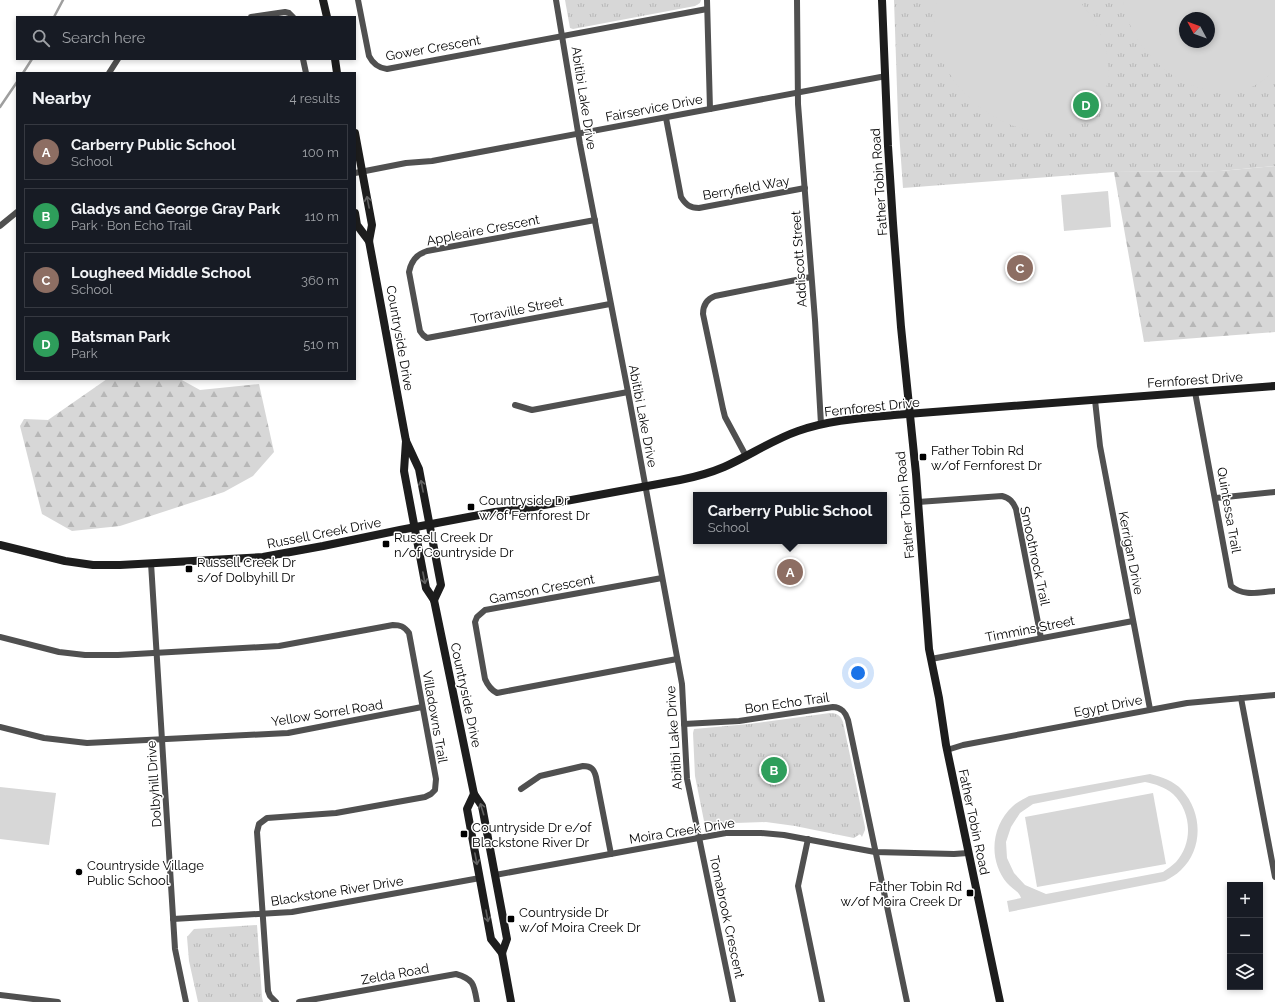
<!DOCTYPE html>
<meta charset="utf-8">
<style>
:root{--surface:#171b24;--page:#242831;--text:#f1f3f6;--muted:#9ea1a6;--line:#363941;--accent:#858687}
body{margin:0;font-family:Raleway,sans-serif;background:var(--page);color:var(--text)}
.controls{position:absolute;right:12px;bottom:12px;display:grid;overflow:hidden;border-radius:0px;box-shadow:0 2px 6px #0003}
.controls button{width:36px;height:36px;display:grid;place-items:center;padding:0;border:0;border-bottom:1px solid var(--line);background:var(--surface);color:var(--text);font:20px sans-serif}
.compass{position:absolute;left:1179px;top:12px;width:36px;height:36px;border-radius:50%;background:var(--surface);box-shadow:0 2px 6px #0003;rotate:311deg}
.you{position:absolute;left:858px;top:673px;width:14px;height:14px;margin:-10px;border:3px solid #fff;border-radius:50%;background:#1a73e8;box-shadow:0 0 0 6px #1a73e833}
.badge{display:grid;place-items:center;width:26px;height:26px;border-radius:50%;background:var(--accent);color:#fff;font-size:13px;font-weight:700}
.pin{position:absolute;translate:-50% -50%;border:2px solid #fff;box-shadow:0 1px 4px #0006}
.popup{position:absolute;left:693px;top:492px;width:194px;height:52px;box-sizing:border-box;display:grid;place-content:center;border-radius:0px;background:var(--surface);filter:drop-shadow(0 1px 3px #0005);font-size:13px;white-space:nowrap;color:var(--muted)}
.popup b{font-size:15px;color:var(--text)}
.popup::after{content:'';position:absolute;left:50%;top:100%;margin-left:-8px;border:8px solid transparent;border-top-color:var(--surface)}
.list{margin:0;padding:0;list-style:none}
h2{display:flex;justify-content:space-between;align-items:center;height:52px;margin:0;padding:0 16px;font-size:17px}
h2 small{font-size:13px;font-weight:400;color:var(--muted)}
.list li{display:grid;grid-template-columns:26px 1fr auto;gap:12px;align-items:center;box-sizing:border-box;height:56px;margin:0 8px 8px;padding:0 8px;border:1px solid var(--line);border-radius:0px}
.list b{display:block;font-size:15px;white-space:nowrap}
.list p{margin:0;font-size:13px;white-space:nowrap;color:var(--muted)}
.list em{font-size:13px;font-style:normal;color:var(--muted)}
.icon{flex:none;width:22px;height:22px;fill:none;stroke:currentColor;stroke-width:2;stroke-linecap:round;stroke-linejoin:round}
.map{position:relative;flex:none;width:1275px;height:1002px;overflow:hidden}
.search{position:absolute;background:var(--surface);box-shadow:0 2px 6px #0003;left:16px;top:16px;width:340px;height:44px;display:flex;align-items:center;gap:10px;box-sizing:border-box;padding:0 14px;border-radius:0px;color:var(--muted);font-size:15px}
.panel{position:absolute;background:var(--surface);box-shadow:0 2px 6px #0003;left:16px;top:72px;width:340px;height:308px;border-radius:0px}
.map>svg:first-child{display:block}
.grass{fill:url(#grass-tufts);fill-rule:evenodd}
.forest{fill:url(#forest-firs)}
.garden{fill:#d7d7d7;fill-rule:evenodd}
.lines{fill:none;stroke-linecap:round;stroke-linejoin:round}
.stream{stroke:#9e9e9e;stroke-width:2.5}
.street{stroke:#505050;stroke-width:6}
.secondary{stroke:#1d1d1d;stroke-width:8}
.oneway{stroke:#616161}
.poi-dot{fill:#000;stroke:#fff;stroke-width:1.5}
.labels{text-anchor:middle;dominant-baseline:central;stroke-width:3;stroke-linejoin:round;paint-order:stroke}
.street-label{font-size:13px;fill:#000;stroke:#fff}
.poi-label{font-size:13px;fill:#000;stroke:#fff;text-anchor:start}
</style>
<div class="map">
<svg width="1275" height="1002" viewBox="0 0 1275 1002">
<defs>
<pattern id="grass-tufts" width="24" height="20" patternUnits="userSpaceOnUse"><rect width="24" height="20" fill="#d7d7d7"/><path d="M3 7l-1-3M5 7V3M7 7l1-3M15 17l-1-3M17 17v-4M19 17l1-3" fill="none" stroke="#b7b7b7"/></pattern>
<pattern id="forest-firs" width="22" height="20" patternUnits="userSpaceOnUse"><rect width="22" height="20" fill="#d7d7d7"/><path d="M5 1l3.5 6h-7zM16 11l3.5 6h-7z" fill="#b7b7b7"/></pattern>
</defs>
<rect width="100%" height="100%" fill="#fff"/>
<g class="grass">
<polygon points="565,0 701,0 700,3 695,6 573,29 570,28"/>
<path d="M894 0H1275V166L1220 171 1114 172 903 188 898 118ZM1185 18H1209V42H1185Z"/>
<path d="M830 713C837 713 841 716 843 722L865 827V830L862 837 860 834 854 838 795 826 766 822 707 824 704 821 695 776 693 733 694 729 749 724Z"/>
<polygon points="257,925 262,997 263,1002 198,1002 189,961 187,937 194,929"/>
</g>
<g class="forest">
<polygon points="1275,166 1275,332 1144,342 1114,172 1220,171"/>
<polygon points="107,379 180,379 200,390 259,384 274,452 253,476 224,492 120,526 72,531 42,514 20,426 24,419 48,420"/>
</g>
<g class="garden">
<path d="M938 0H1078C1097 20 1111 49 1108 77 1107 94 1098 111 1083 120 1017 164 912 73 938 0Z"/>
<path d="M1123 0H1275V69C1264 83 1248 91 1230 92 1179 94 1130 50 1123 0ZM1185 18H1209V42H1185Z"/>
<polygon points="1108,191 1111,227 1064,231 1061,195"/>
<path d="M1150 774C1162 777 1174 781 1182 790 1203 813 1203 849 1181 870 1176 875 1170 878 1165 881L1009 912 1007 901 1021 898C1019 891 1012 889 1007 883 988 860 991 826 1013 806 1017 802 1024 799 1029 796ZM1145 782C1155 784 1165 787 1173 794 1192 812 1193 843 1176 862 1172 866 1167 869 1163 872L1046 894 1025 885 1014 873 1007 858 1006 842 1011 827 1020 813 1033 804Z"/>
<polygon points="0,787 56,793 49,845 0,839"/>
<polygon points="1153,793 1166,864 1037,887 1025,817"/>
</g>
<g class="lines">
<g class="stream">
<polyline points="54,17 63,0"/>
<polyline points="23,73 32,59"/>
<polyline points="0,107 17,82"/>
</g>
<g class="street">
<path d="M358 0 369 56C373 64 378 68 387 69L707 9"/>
<polyline points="556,0 580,144 628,392 682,684 687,779 733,1002"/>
<polyline points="707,0 710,109"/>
<polyline points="797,0 798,104 815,320 821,424"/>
<polyline points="251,17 285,12 289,13 293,17"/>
<polyline points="303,59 306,73"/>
<polyline points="109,73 118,59"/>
<path d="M666 118 681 197C686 205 690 208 699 208L805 188"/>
<polyline points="355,173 406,163 432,161 886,76"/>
<path d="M595 220 427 251C417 254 411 261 409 272L420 331 423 335 427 338 610 304"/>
<polyline points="0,226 17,212"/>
<path d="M1195 392 1231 586C1244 597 1259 592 1275 591"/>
<polyline points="1095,400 1100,446 1150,709"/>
<polyline points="515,405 532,410 628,392"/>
<path d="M746 456 725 417 723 409 703 314C703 305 707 299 715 296L811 277"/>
<polyline points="1216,498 1275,492"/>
<path d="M918 502 1002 496C1010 498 1013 502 1016 509L1041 638"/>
<polyline points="151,563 175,949 186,1002"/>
<path d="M662 578 485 610 477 617 475 622 485 679C488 686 491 690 497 693L677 659"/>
<path d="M0 637 59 652 85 655H118L279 646 393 625C400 625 404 626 409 633L436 779 435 790 431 794 425 797 336 813 267 818 259 824 257 832 268 991 270 996 276 1002"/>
<polyline points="931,659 1133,621"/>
<polyline points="1241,698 1275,877"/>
<path d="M684 724 739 721 833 707C841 707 846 713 848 720L907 1002"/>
<polyline points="0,727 44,738 87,743 288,733 422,707"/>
<polyline points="947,750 963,745 1187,703 1275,695"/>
<path d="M521 789 540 776 583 766C591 766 594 769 596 777L611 854"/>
<polyline points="808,839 798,886 822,1002"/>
<polyline points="495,875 726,833 761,833 784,835 875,852 954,854 968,853"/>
<polyline points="173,919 292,912 480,878"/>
<polyline points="0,995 58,1002"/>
<path d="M299 1002 456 974C474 979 474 985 477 1002"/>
</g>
<g class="secondary">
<polyline points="323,0 327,17"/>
<polyline points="882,0 888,146 893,223 901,327 916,474 929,649 939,698 946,745 1000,1002"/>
<polyline points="335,59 337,73"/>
<polyline points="355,133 372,225 369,241 406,441 419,469 441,585 434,600"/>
<polyline points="355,213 357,225 369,241"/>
<polyline points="406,441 404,471 426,588 434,600 474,794 482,806 507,939 502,953 511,1002"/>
<path d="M0 545 65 561 93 565H120L263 557 323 546 400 530 495 512 528 508 680 480C695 477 710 473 724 467 749 456 772 440 798 431 829 420 862 418 894 415L1275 386"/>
<polyline points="474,794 467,809 491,939 502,953"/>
</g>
</g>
<defs><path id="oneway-shaft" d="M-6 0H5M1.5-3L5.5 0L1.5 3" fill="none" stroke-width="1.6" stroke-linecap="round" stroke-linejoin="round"/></defs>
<g class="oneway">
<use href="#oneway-shaft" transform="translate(368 202) rotate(-101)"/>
<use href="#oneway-shaft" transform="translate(422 486) rotate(-101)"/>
<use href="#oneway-shaft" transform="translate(424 578) rotate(79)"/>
<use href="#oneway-shaft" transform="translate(482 809) rotate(-107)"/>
<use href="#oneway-shaft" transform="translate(476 859) rotate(79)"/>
<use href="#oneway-shaft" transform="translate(487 916) rotate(80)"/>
</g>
<g class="poi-dot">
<rect x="919" y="453" width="8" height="8" rx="2"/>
<rect x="467" y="503" width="8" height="8" rx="2"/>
<rect x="382" y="540" width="8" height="8" rx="2"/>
<rect x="185" y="565" width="8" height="8" rx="2"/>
<rect x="460" y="830" width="8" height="8" rx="2"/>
<circle cx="79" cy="872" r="4"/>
<rect x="966" y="889" width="8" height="8" rx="2"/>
<rect x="507" y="915" width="8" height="8" rx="2"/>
</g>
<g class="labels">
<g class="street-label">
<text transform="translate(433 48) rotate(-10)">Gower Crescent</text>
<text transform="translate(584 98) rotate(81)">Abitibi Lake Drive</text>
<text transform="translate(654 108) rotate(-11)">Fairservice Drive</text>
<text transform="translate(879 182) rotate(-94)">Father Tobin Road</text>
<text transform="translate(746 188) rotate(-10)">Berryfield Way</text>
<text transform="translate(483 230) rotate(-11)">Appleaire Crescent</text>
<text transform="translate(799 259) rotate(-94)">Addiscott Street</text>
<text transform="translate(517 310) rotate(-11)">Torraville Street</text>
<text transform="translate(400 338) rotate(80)">Countryside Drive</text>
<text transform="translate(1195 380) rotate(-4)">Fernforest Drive</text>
<text transform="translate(872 407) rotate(-6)">Fernforest Drive</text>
<text transform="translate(643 416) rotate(79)">Abitibi Lake Drive</text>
<text transform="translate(905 505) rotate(-95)">Father Tobin Road</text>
<text transform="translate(1229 510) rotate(80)">Quintessa Trail</text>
<text transform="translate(324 533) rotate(-11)">Russell Creek Drive</text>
<text transform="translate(1131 553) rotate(79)">Kerrigan Drive</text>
<text transform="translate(1035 556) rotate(78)">Smoothrock Trail</text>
<text transform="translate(542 589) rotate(-11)">Gamson Crescent</text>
<text transform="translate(1030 629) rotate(-11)">Timmins Street</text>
<text transform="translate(466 695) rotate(78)">Countryside Drive</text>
<text transform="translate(787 703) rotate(-8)">Bon Echo Trail</text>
<text transform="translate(1108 706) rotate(-11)">Egypt Drive</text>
<text transform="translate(327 713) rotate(-9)">Yellow Sorrel Road</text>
<text transform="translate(435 717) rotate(80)">Villadowns Trail</text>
<text transform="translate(674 738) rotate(-94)">Abitibi Lake Drive</text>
<text transform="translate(154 784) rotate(-94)">Dolbyhill Drive</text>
<text transform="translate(974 822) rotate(78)">Father Tobin Road</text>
<text transform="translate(682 831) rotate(-9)">Moira Creek Drive</text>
<text transform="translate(337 891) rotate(-9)">Blackstone River Drive</text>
<text transform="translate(727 917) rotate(78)">Tomabrook Crescent</text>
<text transform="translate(395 974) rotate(-10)">Zelda Road</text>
</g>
<g class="poi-label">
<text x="931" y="450">Father Tobin Rd<tspan x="931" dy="15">w/of Fernforest Dr</tspan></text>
<text x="479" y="500">Countryside Dr<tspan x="479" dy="15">w/of Fernforest Dr</tspan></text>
<text x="394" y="537">Russell Creek Dr<tspan x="394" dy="15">n/of Countryside Dr</tspan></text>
<text x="197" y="562">Russell Creek Dr<tspan x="197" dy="15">s/of Dolbyhill Dr</tspan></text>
<text x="472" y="827">Countryside Dr e/of<tspan x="472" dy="15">Blackstone River Dr</tspan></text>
<text x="87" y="865">Countryside Village<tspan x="87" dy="15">Public School</tspan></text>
<text x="962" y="886" text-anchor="end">Father Tobin Rd<tspan x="962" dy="15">w/of Moira Creek Dr</tspan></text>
<text x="519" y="912">Countryside Dr<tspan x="519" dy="15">w/of Moira Creek Dr</tspan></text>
</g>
</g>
</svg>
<div class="controls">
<button>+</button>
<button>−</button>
<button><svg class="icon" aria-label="layers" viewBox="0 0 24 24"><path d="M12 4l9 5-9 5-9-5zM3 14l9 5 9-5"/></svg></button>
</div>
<svg class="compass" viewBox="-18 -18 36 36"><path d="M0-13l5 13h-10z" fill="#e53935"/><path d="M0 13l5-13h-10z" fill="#9ea1a6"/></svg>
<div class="you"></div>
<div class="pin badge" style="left:790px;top:572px;background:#8d6e63">A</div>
<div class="popup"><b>Carberry Public School</b>School</div>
<div class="pin badge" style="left:774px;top:770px;background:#2e9e5b">B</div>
<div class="pin badge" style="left:1020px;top:268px;background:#8d6e63">C</div>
<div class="pin badge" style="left:1086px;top:105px;background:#2e9e5b">D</div>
<div class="search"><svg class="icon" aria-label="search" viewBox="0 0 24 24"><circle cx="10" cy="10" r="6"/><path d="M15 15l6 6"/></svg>Search here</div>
<section class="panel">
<h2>Nearby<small>4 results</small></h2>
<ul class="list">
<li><span class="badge" style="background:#8d6e63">A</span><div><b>Carberry Public School</b><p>School</p></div><em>100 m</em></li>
<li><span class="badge" style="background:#2e9e5b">B</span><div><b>Gladys and George Gray Park</b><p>Park · Bon Echo Trail</p></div><em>110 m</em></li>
<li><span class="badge" style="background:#8d6e63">C</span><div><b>Lougheed Middle School</b><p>School</p></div><em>360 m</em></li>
<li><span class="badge" style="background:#2e9e5b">D</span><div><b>Batsman Park</b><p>Park</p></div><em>510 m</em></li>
</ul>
</section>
</div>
